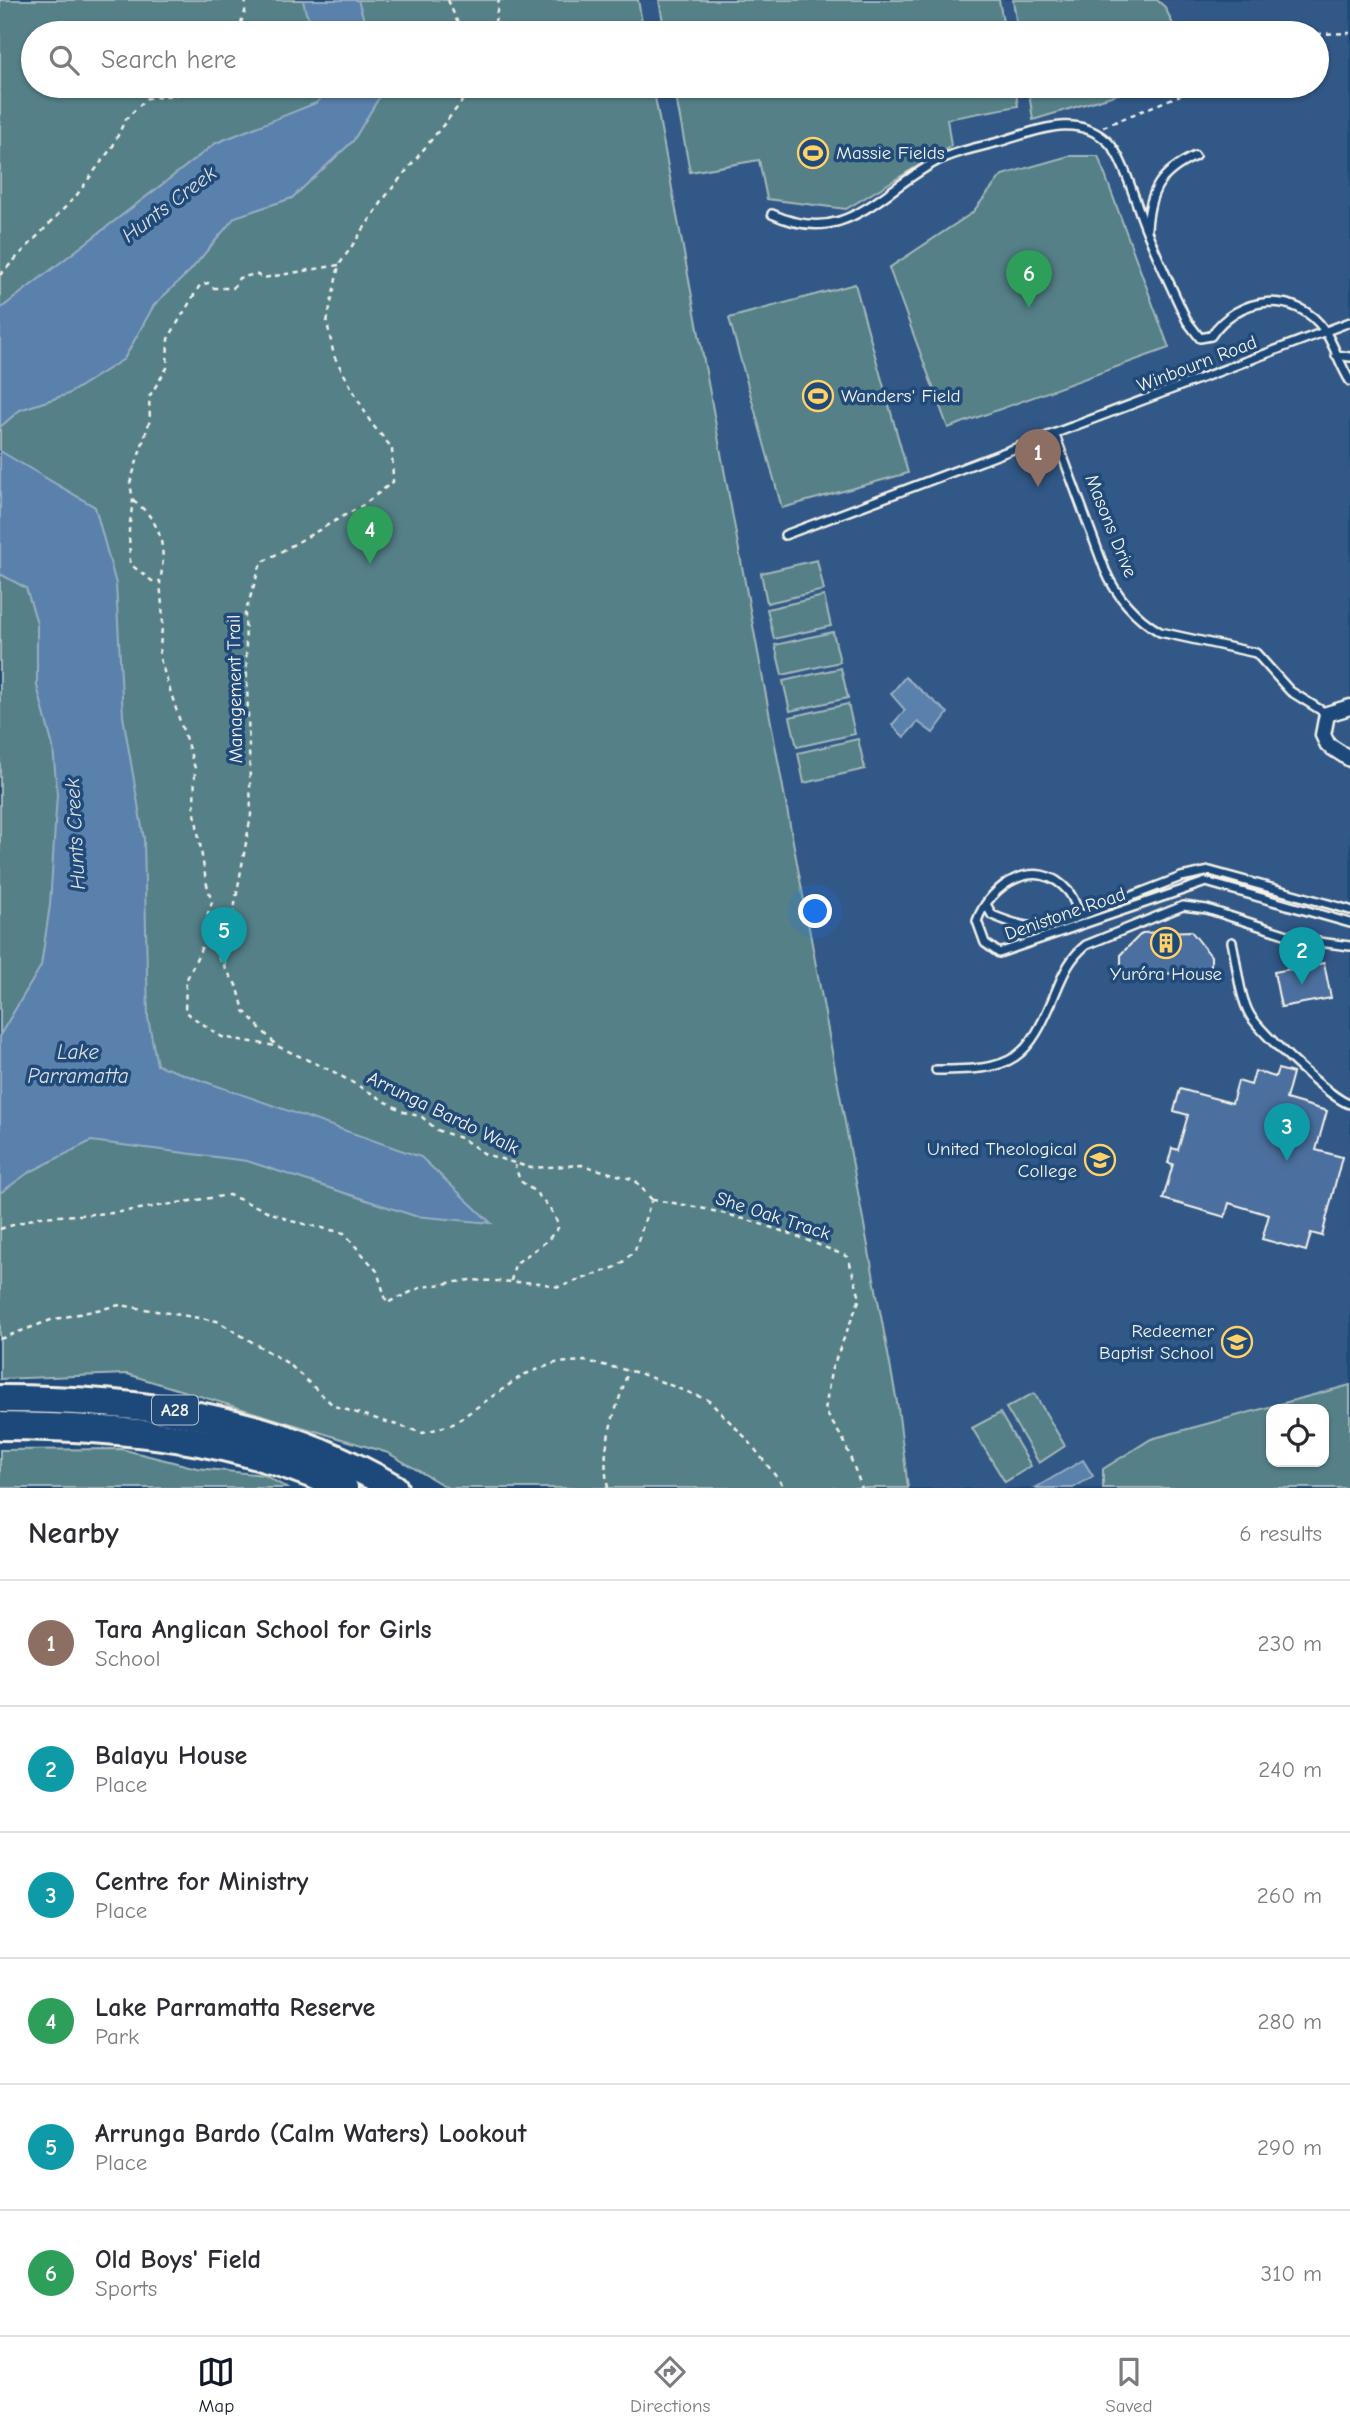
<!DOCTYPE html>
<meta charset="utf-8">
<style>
:root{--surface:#fff;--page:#f7f7f7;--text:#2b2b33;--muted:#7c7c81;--line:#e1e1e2;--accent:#111827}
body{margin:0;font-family:"Comic Neue",sans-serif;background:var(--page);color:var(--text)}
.controls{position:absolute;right:21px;bottom:21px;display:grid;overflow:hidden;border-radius:14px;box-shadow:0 2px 5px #0004}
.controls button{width:63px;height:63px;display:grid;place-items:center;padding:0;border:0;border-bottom:2px solid var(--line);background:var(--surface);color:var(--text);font:35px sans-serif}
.you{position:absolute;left:816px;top:912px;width:24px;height:24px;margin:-18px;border:5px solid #fff;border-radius:50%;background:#1a73e8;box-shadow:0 0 0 10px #1a73e833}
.badge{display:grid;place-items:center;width:46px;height:46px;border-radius:50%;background:var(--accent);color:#fff;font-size:23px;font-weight:700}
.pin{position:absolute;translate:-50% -58px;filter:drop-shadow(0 2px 4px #0008)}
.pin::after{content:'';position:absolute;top:37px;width:24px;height:21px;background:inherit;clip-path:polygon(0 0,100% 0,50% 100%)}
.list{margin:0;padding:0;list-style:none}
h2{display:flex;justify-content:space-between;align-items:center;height:91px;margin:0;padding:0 28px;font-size:30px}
h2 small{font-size:23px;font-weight:400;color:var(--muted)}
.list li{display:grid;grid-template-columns:46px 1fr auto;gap:21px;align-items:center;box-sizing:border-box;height:126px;padding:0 28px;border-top:2px solid var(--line)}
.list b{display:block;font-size:26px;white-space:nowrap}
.list p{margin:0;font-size:23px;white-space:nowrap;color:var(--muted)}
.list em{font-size:23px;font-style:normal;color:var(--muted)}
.icon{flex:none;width:38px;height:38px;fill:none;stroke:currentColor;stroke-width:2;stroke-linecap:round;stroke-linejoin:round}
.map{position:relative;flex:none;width:1350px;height:1488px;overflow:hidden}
.search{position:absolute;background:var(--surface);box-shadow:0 2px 5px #0004;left:21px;right:21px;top:21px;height:77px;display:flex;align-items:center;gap:18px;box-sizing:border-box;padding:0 24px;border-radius:38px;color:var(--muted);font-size:26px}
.sheet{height:847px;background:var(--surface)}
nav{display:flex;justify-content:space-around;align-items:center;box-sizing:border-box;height:98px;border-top:2px solid var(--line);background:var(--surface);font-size:19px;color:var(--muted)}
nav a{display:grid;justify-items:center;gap:4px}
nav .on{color:var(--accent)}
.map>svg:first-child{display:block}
.built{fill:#305887;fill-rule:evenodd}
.green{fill:#558088;stroke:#a4b8b8;stroke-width:2;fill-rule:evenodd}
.water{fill:#5a81ab;stroke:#98aec3;stroke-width:2}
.building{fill:#4b709f;stroke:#f4f1e8;stroke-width:2}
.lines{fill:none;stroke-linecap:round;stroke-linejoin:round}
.lane-casing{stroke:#f4f1e8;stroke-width:12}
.street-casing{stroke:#f4f1e8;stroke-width:19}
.highway-casing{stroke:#f4f1e8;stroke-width:32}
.path{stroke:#f4f1e8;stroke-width:2.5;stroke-dasharray:5 5;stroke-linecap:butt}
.lane{stroke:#1f4a7a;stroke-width:7}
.street{stroke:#1f4a7a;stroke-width:14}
.highway{stroke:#1f4a7a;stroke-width:26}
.labels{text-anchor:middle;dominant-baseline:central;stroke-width:7;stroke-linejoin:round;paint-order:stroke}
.shield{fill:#1f4a7a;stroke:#b4bfc7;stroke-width:2}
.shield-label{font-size:18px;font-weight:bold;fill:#f4f1e8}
.poi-label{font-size:19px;fill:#f4f1e8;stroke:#1f4a7a;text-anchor:start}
.street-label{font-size:19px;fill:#f4f1e8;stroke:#1f4a7a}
.water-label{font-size:21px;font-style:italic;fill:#dde0df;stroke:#1f4a7a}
</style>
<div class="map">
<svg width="1350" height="1488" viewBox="0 0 1350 1488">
<rect width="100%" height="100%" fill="#1f4a7a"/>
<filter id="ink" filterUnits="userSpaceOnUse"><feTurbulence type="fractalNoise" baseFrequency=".0143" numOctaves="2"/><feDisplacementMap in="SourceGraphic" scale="14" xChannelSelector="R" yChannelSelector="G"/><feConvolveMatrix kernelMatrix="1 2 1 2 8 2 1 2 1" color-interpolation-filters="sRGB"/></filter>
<g filter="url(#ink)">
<path class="built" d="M638 0H1350V1488H908L898 1408 653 86H1317V33H644ZM1271 1409H1324V1462H1271Z"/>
<g class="green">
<polygon points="0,0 638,0 644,33 33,33 33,86 653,86 898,1408 908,1488 448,1488 388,1453 127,1374 0,1379"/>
<polygon points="659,0 999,0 1005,33 665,33"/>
<polygon points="1013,0 1157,0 1165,7 1177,33 1018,33"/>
<polygon points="674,86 1015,86 1018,106 947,119 951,146 846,209 767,199 759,160 690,172"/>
<polygon points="1028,86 1144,86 1033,120"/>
<polygon points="1069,156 1098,156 1169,348 948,428 889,268 972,213 1002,175"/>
<polygon points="855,284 908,473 782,508 729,318"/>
<polygon points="817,560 824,590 767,603 761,573"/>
<polygon points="824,596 831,626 774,639 767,609"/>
<polygon points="833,632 840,662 782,675 775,645"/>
<polygon points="841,668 848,698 790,711 783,681"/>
<polygon points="848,704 855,734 797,747 790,717"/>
<polygon points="858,739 865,769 804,783 798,753"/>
<path d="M1350 1385V1488H1103V1469L1151 1439ZM1271 1409H1324V1462H1271Z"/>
<polygon points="1034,1393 1065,1446 1039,1463 1006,1408"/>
<polygon points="1000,1413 1031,1466 1005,1482 972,1428"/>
<polygon points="121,1449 197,1468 264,1475 287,1488 0,1488 0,1450"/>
</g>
<g class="water">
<polygon points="303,0 358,0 368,33 319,33 306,13"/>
<polygon points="335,86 386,86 353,141 292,198 235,217 191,270 154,305 124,359 68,394 20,410 0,427 0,309 216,143 316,103"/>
<polygon points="0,451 95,507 116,584 123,716 144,839 148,1018 157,1065 421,1157 491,1223 415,1216 247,1161 91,1141 28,1173 0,1193 0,1035 41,966 50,905 57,794 53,747 37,686 37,623 26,588 0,574"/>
<polygon points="905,677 948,713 933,733 918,722 904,737 892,725 905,710 891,694"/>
<polygon points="1083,1460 1093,1476 1073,1488 1035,1488"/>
</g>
<g class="building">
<polygon points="1191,931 1211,956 1211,974 1121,973 1121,954 1142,933"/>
<polygon points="1324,963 1331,998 1281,1007 1274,972"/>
<polygon points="1278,1069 1293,1073 1286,1099 1327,1111 1316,1150 1342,1157 1322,1236 1311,1233 1306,1251 1262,1239 1269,1215 1229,1203 1225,1217 1163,1199 1173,1164 1168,1163 1172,1148 1178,1150 1188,1115 1174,1111 1180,1089 1232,1103 1238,1081 1251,1085 1255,1071 1275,1077"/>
</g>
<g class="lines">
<g class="lane-casing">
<g id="lane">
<path d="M772 214C846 248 877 193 937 161 956 151 977 148 998 142 1035 132 1075 111 1108 142 1125 159 1136 206 1146 229 1158 260 1173 291 1187 321L1200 338 1211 336C1237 296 1296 288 1325 331 1335 347 1340 365 1350 381"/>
<path d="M1147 228C1150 189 1160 173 1195 156"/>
<polyline points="1336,355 1350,357"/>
<path d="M1055 435 1105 570C1116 596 1136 618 1160 632L1256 653 1290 691 1327 714"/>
<polyline points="785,535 1350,322"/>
<path d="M986 904 992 915C1025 929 1047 933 1080 916"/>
<path d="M1350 910 1210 871 1181 877 1080 916C1076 907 1074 898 1068 891 1037 855 990 884 977 921L985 943 999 953 1206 882 1350 923"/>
<path d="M1232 942C1237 964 1239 996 1250 1015 1260 1032 1333 1101 1350 1104"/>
<path d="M936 1070C1015 1070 1027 1062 1057 989 1064 972 1071 957 1086 945L1183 906 1207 909 1303 940 1350 946"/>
</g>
</g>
<g class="street-casing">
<polyline id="street" points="1350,707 1327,714 1323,735 1328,745 1350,759"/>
</g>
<g class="highway-casing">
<g id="highway">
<path d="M0 1399C139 1399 273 1417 394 1488"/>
<path d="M0 1426C121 1427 232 1436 344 1488"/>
</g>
</g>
<g class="path">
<polyline points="448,0 462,33"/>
<polyline points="237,33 245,12 246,0"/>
<polyline points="493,33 499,0"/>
<polyline points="1317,34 1350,33"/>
<polyline points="1103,127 1202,86"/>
<polyline points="339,265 263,278 256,274 239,278 233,288 214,288 208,283 200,285 168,339 167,368 149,397 150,420 130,483 133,500 129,530 130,564 152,581 160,581 163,619 159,656 195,768 194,807 206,881 212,902 207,916 206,938 238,988 244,1011 277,1046 334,1072 404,1112 422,1117 437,1130 463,1139 485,1154 531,1168 582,1165 635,1180 652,1200"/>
<polyline points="0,275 76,196 113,146 125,120 147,98 176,95 199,86"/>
<path d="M133 501C161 519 167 549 160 581"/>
<polyline points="206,938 186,981 185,1012 222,1037 276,1046"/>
<polyline points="224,965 251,815 245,614 261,563 363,505 393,482 392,448 371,423 334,356 327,322 339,265 386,196 461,103 468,86"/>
<path d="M652 1200C720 1208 785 1230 848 1257L860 1298 831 1371 825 1411 844 1441 862 1488"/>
<polyline points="0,1229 39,1217 114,1213 229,1195 291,1221 344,1233 377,1271 387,1303 422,1287 470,1280 540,1283 559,1287 619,1266 635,1250 651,1201"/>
<path d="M511 1281 515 1264 547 1241 558 1228C557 1211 534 1189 520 1181L515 1165"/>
<polyline points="0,1339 51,1320 120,1305 217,1321 289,1364 334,1406 423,1433 453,1424 523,1375 555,1363 585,1361 639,1373 708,1400 747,1439 785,1488"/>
<path d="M608 1488C599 1443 616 1413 628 1371"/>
</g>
<use href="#lane" class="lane"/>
<use href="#street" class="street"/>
<use href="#highway" class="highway"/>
</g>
</g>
<defs>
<g id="stadium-ring" transform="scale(1.575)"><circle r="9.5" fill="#1f4a7a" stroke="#ffd166" stroke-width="1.5"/><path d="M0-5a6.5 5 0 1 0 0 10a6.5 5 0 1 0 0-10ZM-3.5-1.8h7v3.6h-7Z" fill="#ffd166"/></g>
<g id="building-ring" transform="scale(1.575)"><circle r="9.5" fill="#1f4a7a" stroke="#ffd166" stroke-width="1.5"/><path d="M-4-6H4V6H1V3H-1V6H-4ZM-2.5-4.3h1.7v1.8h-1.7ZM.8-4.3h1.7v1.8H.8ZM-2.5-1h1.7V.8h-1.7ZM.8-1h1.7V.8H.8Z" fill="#ffd166"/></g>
<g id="university-ring" transform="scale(1.575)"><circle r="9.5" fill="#1f4a7a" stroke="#ffd166" stroke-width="1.5"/><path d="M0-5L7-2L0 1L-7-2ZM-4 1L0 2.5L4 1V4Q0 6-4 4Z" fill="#ffd166"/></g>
<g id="school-ring" transform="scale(1.575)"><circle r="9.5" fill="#1f4a7a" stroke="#ffd166" stroke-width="1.5"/><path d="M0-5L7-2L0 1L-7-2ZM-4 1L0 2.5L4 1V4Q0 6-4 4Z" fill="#ffd166"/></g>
</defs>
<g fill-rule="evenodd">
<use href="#stadium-ring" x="813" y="153"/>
<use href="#stadium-ring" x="818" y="396"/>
<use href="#building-ring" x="1166" y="943"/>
<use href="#university-ring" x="1100" y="1160"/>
<use href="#school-ring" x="1237" y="1342"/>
</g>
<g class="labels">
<rect class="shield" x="152" y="1395.5" width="46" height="29" rx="5"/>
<g class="shield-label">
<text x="175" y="1410">A28</text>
</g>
<g class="poi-label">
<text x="836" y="153">Massie Fields</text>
<text x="841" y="396">Wanders' Field</text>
<text x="1166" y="974" text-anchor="middle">Yuróra House</text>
<text x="1077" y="1149" text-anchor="end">United Theological<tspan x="1077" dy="22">College</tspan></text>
<text x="1214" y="1331" text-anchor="end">Redeemer<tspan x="1214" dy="22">Baptist School</tspan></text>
</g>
<g class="street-label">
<text transform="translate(1197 364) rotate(-21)">Winbourn Road</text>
<text transform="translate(1111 526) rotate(68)">Masons Drive</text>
<text transform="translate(235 689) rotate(-91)">Management Trail</text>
<text transform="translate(1065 914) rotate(-19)">Denistone Road</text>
<text transform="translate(443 1113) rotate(26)">Arrunga Bardo Walk</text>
<text transform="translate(773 1216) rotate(18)">She Oak Track</text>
</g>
<g class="water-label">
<text transform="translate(169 204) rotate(-37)">Hunts Creek</text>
<text transform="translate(75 834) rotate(-93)">Hunts Creek</text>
<text x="78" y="1052">Lake<tspan x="78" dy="24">Parramatta</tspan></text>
</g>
</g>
</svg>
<div class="controls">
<button><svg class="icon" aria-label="locate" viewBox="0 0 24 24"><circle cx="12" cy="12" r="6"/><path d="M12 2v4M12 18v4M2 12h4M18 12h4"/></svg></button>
</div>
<div class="you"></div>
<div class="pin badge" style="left:1038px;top:487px;background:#8d6e63">1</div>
<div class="pin badge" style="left:1302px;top:985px;background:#0f9aa8">2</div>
<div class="pin badge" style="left:1287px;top:1161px;background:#0f9aa8">3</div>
<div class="pin badge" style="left:370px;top:564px;background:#2e9e5b">4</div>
<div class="pin badge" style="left:224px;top:965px;background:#0f9aa8">5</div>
<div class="pin badge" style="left:1029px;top:308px;background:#2e9e5b">6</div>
<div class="search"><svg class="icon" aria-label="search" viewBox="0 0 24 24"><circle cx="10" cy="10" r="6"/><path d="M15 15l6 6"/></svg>Search here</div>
</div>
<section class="sheet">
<h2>Nearby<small>6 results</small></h2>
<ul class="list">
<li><span class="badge" style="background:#8d6e63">1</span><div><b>Tara Anglican School for Girls</b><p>School</p></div><em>230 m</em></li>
<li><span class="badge" style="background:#0f9aa8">2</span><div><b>Balayu House</b><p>Place</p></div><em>240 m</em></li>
<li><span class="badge" style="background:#0f9aa8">3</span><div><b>Centre for Ministry</b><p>Place</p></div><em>260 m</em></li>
<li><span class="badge" style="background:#2e9e5b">4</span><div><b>Lake Parramatta Reserve</b><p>Park</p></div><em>280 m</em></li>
<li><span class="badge" style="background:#0f9aa8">5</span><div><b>Arrunga Bardo (Calm Waters) Lookout</b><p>Place</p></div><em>290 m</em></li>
<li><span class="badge" style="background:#2e9e5b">6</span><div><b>Old Boys' Field</b><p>Sports</p></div><em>310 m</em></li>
</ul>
</section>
<nav>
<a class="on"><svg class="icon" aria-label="map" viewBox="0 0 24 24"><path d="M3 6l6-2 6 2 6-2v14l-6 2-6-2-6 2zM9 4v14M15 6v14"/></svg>Map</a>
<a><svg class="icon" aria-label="directions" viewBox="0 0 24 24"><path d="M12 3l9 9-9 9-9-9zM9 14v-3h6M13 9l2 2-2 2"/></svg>Directions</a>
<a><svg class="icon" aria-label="saved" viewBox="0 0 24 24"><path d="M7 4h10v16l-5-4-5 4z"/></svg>Saved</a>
</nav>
